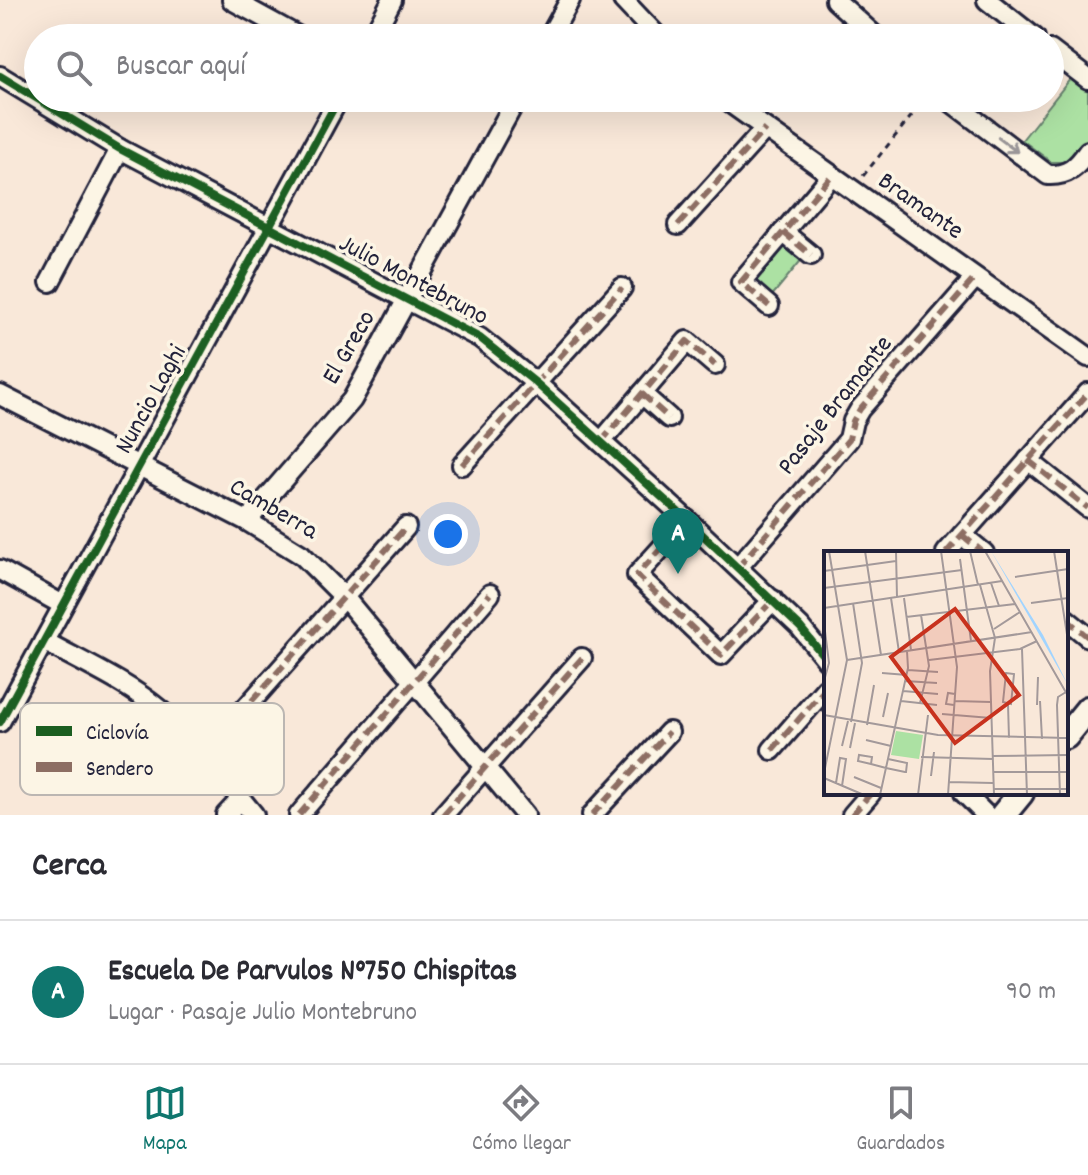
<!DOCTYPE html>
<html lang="es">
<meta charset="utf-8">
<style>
:root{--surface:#fff;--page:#f2f2f3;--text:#2b2b33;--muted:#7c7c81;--line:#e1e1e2;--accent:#0f766e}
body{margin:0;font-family:Dekko,sans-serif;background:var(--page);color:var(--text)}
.you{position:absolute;left:448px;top:534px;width:28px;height:28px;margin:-20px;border:6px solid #fff;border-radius:50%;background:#1a73e8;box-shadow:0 0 0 12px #1a73e833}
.badge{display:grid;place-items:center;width:52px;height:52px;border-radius:50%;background:var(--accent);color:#fff;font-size:26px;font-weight:700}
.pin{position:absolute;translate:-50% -66px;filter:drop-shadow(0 2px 4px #0008)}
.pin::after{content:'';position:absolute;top:42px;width:28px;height:24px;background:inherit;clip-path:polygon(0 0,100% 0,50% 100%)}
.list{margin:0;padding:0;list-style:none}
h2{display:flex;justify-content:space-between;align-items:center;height:104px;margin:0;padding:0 32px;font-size:34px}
h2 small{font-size:26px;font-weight:400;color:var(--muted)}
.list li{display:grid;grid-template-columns:52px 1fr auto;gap:24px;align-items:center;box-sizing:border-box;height:144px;padding:0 32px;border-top:2px solid var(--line)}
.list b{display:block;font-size:30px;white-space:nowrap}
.list p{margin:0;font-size:26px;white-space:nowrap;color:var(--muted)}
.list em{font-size:26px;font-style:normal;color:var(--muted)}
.icon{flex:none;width:44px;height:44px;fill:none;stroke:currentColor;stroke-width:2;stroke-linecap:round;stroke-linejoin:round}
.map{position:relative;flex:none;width:1088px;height:815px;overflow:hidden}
.search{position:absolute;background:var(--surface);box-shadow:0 8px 32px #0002;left:24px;right:24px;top:24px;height:88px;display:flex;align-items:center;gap:20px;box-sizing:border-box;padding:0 28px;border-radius:44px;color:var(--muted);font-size:30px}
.sheet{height:248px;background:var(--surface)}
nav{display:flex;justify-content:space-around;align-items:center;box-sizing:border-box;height:112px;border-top:2px solid var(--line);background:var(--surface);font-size:22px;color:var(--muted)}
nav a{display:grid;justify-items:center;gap:4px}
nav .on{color:var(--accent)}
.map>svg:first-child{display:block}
.green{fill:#ace1a3;stroke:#67826f;stroke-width:2}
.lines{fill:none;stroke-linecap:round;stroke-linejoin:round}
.minor-casing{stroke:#22223b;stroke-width:24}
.tertiary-casing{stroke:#22223b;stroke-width:30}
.path{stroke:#22223b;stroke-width:3;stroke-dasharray:6 6;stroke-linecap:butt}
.minor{stroke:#fcf5e5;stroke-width:18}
.tertiary{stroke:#fcf5e5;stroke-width:24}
.quiet{stroke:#8d6e63;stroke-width:6;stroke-dasharray:12 6;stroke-linecap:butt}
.cycleway-casing{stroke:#fcf5e5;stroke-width:13}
.cycleway{stroke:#1b5e20;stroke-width:8}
.oneway{stroke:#9a9698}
.labels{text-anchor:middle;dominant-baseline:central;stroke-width:7;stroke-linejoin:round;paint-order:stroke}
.street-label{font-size:26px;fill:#22223b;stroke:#fcf5e5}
.inset-road{fill:none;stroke:#a3999a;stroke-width:2}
.view{fill:#c8321e;fill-opacity:0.15;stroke:#c8321e;stroke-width:4}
.inset-edge{fill:none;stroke:#22223b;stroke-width:4}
.key{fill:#fcf5e5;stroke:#bbb6b2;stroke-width:2}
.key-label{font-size:22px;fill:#22223b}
</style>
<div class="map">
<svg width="1088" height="815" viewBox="0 0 1088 815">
<rect width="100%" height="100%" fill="#f9e8d9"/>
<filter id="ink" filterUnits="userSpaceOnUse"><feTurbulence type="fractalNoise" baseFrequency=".0125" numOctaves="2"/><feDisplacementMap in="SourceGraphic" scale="16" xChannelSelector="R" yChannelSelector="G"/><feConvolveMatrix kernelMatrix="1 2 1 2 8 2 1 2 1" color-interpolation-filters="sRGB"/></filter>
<g filter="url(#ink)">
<g class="green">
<polygon points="1071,78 1088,91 1088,140 1067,162 1051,162 1022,140"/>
<polygon points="782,240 803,258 771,297 750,279"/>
</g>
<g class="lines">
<g class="minor-casing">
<g id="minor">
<polyline points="232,0 301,38"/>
<polyline points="623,0 659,38"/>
<polyline points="835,0 877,38"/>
<polyline points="987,0 1035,38"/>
<polyline points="372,38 392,0"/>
<polyline points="549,38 570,0"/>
<polyline points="1050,50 1088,79"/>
<polyline points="0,76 120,149 480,338 536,383 687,520 800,627 826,659"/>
<polyline points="723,98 1088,357"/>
<path d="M946 98 1048 175C1068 176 1077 167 1088 151"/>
<polyline points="678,225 765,129"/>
<polyline points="783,232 811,255"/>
<polyline points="50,282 120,149"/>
<polyline points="769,306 741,282 831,176"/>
<polyline points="642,394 669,418"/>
<polyline points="0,395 247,521 302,555 344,597 525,815"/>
<polyline points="601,442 687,341 715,365"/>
<polyline points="1028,460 1088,508"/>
<polyline points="462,465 622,288"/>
<polyline points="687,520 637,575 721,655 773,600"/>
<polyline points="247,521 352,400 517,98"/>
<polyline points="962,535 984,553"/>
<polyline points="946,553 1088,393"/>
<polyline points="738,567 849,439 853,421 860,409 975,278"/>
<polyline points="0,570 63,605"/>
<polyline points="1066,619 1088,637"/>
<path d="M44 641C83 663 125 681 160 710 196 739 225 780 254 815"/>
<polyline points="0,722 339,98"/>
<polyline points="772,750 826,688"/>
<polyline points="204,755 406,527"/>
<polyline points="964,793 986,815"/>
<polyline points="226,815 241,799"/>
<polyline points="299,815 490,594"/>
<polyline points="443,815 582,658"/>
<polyline points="592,815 669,732"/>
<polyline points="852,815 871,793"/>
</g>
</g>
<g class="tertiary-casing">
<g id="tertiary">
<polyline points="1066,736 1088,709"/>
<polyline points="1003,815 1021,793"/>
</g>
</g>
<polyline class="path" points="863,176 926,98"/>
<use href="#minor" class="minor"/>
<use href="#tertiary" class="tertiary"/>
<g class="quiet">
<polyline points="678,225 765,129"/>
<polyline points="783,232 811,255"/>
<polyline points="769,306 741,282 831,176"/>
<polyline points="642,394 669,418"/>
<polyline points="601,442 687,341 715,365"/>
<polyline points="1028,460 1088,508"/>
<polyline points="462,465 622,288"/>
<polyline points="687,520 637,575 721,655 773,600"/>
<polyline points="962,535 984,553"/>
<polyline points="946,553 1088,393"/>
<polyline points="738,567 849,439 853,421 860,409 975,278"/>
<polyline points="1066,619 1088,637"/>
<polyline points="772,750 826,688"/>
<polyline points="204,755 406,527"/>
<polyline points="299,815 490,594"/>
<polyline points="443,815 582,658"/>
<polyline points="592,815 669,732"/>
<polyline points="852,815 871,793"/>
</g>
<g class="cycleway-casing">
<g id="cycleway">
<polyline points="0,76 120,149 480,338 536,383 687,520 800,627 826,659"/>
<polyline points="0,722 339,98"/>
</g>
</g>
<use href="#cycleway" class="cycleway"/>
</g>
<defs><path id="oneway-shaft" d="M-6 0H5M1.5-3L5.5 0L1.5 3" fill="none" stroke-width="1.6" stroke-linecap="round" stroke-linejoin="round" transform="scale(2)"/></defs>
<use class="oneway" href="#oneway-shaft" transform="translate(1008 145) rotate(37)"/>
</g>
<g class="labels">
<g class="street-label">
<text transform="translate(920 207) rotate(35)">Bramante</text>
<text transform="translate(413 281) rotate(28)">Julio Montebruno</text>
<text transform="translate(350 348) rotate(-60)">El Greco</text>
<text transform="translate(152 400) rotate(-61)">Nuncio Laghi</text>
<text transform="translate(836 406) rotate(-52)">Pasaje Bramante</text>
<text transform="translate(273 510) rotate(30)">Camberra</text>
</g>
</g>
<g transform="translate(824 551)">
<rect width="244" height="244" fill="#f9e8d9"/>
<path d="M72 180 99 184 95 208 67 204Z" fill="#ace1a3"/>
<path d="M167 0 219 84 244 134 208 71Z" fill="#a1d4ff"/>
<path class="inset-road" d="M41 0 57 104M72 0 73 47M117 0 133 116 124 244M146 0 154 34M161 0 244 145M230 0 244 90M136 8 147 90M0 20 72 10M191 26 244 18M167 32 175 55M156 34 171 87 166 120 170 244M0 37 138 19M67 47 75 101M80 47 87 99M207 52 244 47M0 57 178 30M82 66 191 53M0 72 5 112 0 130M170 78 196 61M198 98 203 244M23 109 208 81M105 109 196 98 213 90M84 119 114 121M58 122 83 124M182 122 190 123 187 153 179 151ZM81 130 113 132M79 140 114 143M77 150 113 154M130 150 167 151M216 150 218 188M96 152 105 115 97 64M184 153 185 187M130 154 122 153 124 142 131 143M213 154 214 126M118 163 167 167M0 164 114 184 244 187M59 166 64 142M27 171 38 112 29 52M43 174 50 134M42 189 67 195M18 195 24 170M26 197 31 172M168 205 244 204M97 206 169 208M47 213 48 206 35 204 34 210 47 213 62 217 81 221H82L83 212 64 208M169 221H244M0 222 23 109 5 0M107 225 110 201M30 226 57 237M0 227 40 244M124 231 169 232M12 232 16 207 22 208 18 235M169 238H244M56 244 84 117 83 100M94 244 104 164M236 244 233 154 234 146 242 141"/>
<path class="view" d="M131 58 195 144 131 192 67 106Z"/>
<rect width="244" height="244" class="inset-edge"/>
</g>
<rect x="20" y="703" width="264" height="92" rx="12" class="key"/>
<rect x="36" y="726" width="36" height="10" fill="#1b5e20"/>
<rect x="36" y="762" width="36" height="10" fill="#8d6e63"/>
<g class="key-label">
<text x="86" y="739">Ciclovía</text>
<text x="86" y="775">Sendero</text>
</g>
</svg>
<div class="you"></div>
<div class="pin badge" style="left:678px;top:574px">A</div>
<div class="search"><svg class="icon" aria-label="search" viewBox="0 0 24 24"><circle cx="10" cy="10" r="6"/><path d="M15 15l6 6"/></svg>Buscar aquí</div>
</div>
<section class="sheet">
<h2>Cerca<small></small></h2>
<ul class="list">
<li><span class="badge">A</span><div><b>Escuela De Parvulos N°750 Chispitas</b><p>Lugar · Pasaje Julio Montebruno</p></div><em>90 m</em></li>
</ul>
</section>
<nav>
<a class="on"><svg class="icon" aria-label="map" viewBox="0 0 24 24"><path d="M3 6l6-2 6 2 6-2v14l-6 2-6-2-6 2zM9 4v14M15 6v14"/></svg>Mapa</a>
<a><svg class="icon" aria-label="directions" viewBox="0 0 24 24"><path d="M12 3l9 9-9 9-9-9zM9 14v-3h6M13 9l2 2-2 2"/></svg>Cómo llegar</a>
<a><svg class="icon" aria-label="saved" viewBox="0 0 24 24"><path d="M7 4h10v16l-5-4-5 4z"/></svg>Guardados</a>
</nav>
